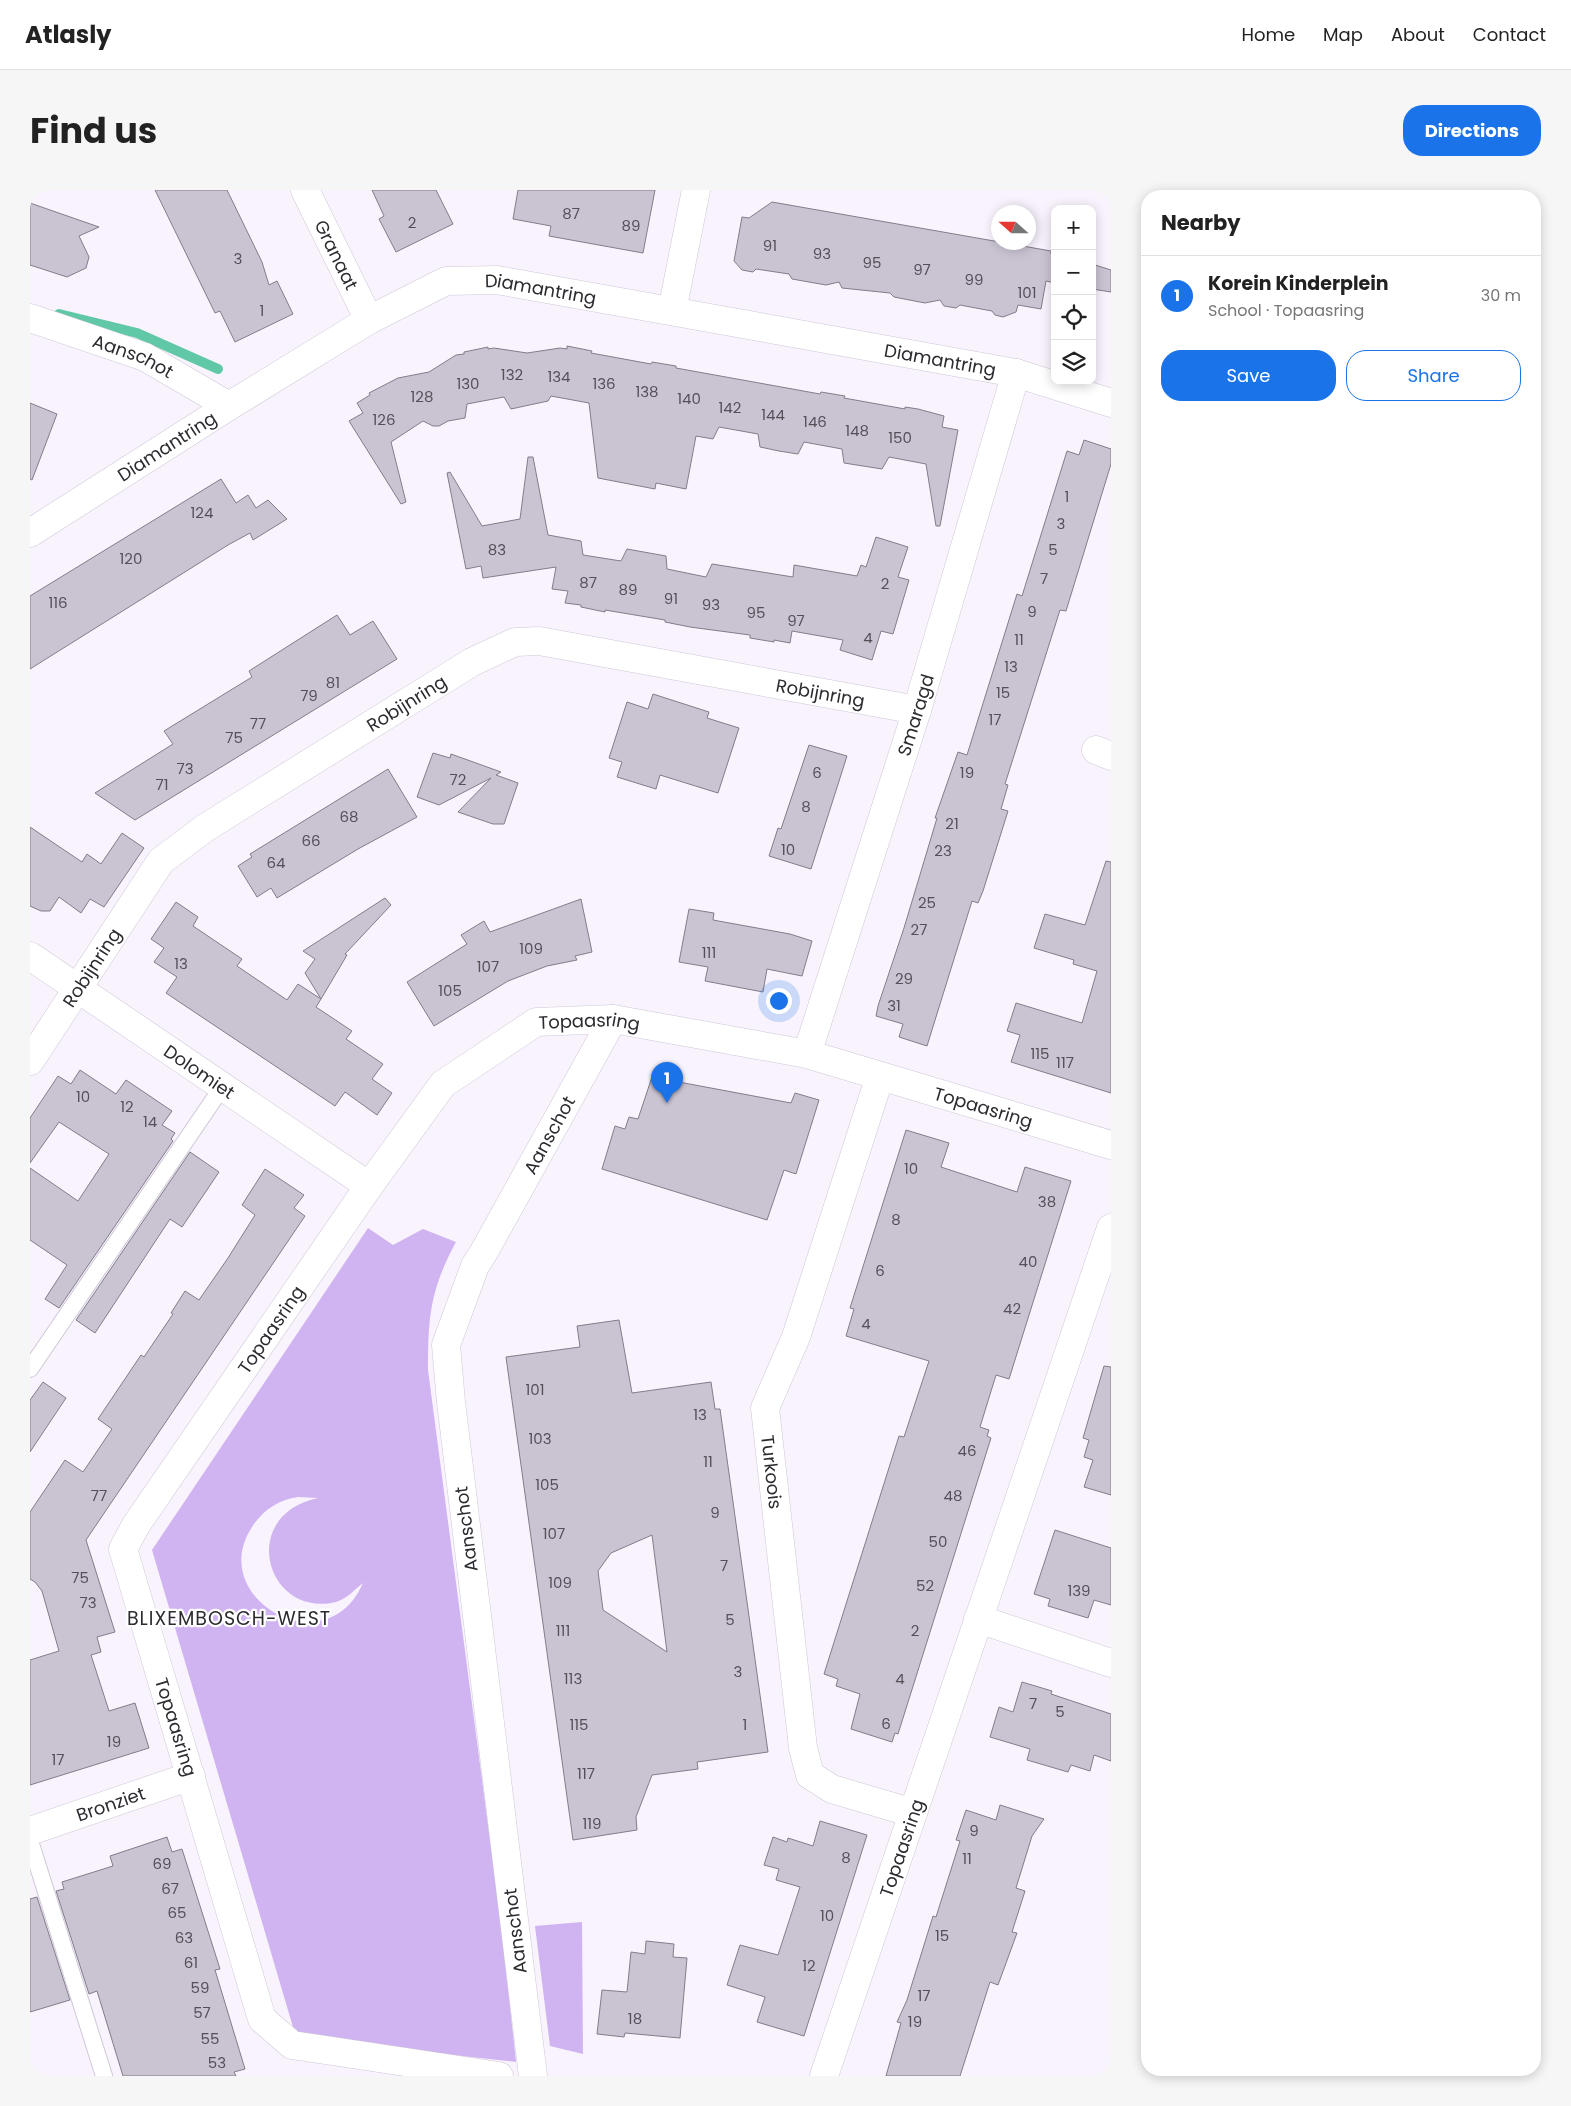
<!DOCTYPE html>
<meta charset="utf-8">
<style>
:root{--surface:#fff;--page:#f6f6f6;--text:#222;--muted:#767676;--line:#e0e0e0;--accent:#1a73e8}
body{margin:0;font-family:Poppins,sans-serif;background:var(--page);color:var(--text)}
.controls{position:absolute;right:15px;top:15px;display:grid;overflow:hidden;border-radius:10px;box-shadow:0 2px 12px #0003}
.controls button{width:45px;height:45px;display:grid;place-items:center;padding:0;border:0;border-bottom:1px solid var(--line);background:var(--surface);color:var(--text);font:25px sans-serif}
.compass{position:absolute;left:961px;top:15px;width:45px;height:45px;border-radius:50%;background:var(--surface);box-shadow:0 2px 12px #0003;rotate:291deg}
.you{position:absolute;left:748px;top:810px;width:18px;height:18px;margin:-12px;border:4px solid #fff;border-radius:50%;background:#1a73e8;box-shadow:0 0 0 8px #1a73e833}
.badge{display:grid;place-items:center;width:32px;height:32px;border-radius:50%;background:var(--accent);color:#fff;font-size:16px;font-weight:700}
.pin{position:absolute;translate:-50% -41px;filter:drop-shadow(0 1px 2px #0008)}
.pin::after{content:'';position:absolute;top:26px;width:18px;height:15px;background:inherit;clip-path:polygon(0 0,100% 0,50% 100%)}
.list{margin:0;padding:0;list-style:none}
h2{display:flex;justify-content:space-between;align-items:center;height:65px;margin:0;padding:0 20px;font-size:21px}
h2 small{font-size:16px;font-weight:400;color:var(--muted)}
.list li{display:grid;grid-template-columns:32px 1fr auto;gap:15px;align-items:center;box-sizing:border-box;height:80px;padding:0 20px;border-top:1px solid var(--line)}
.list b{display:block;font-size:19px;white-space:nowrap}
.list p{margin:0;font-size:16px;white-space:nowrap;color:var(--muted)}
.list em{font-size:16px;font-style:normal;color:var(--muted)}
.actions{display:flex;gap:10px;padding:15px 20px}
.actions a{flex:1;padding:11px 0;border:1px solid var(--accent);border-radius:20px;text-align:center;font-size:18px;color:var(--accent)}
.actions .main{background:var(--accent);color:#fff}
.icon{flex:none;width:28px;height:28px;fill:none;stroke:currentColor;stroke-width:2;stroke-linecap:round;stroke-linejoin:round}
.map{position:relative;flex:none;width:1081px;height:1886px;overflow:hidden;border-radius:20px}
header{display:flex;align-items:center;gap:30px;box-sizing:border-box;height:70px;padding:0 25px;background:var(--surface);border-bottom:1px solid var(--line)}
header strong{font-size:24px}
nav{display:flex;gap:28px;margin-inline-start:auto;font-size:18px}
.intro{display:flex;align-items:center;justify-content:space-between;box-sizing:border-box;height:120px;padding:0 30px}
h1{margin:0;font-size:35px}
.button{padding:12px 22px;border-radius:20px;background:var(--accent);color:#fff;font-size:18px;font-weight:700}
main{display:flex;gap:30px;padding:0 30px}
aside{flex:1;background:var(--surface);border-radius:20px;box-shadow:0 2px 12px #0003}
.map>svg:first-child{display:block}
.green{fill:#d0b3f1;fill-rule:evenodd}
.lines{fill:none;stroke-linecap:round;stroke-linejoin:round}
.stream{stroke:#60c8a6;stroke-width:10}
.building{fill:#cac3d2;stroke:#837c8a;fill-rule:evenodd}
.service-casing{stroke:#cec8d7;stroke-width:18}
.minor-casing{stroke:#cec8d7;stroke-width:29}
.tertiary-casing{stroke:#cec8d7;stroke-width:29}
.service{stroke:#fff;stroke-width:16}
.minor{stroke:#fff;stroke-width:28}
.tertiary{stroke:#fff;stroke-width:28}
.labels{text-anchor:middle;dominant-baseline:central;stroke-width:4.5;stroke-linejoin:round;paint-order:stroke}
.number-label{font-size:15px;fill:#545058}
.street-label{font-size:18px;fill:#2d2a30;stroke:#fff}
.neighbourhood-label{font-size:19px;letter-spacing:1px;fill:#2d2a30;stroke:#fff}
</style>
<header>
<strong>Atlasly</strong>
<nav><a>Home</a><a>Map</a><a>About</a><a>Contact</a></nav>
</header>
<div class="intro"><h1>Find us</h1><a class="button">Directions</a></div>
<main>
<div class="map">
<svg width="1081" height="1886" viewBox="0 0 1081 1886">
<rect width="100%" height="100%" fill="#f8f3fd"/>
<g class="green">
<path d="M338 1038 363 1055 393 1039 426 1052C400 1100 398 1127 398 1180L471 1734 486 1872 276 1849 268 1854 122 1360ZM268 1307 288 1308C207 1325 236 1429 306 1412 317 1409 325 1399 333 1393 297 1477 175 1409 222 1337 233 1320 248 1310 268 1307Z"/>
<polygon points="552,1732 553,1864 520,1856 505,1736"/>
</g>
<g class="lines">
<polyline class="stream" points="29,124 107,143 188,179"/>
</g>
<g class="building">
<polygon points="125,0 197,0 232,72 239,95 247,91 263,124 205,152 190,121 185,123"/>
<polygon points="342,0 406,0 423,34 366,62 349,29 354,26"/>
<polygon points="488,0 625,0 613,63 519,46 521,36 483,29"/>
<polygon points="742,12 1021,61 1021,64 1025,64 1025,93 1016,91 1011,119 988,115 986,122 973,127 965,125 962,121 951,119 930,115 926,118 914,116 910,110 895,113 864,107 860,103 812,98 809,92 796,95 762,89 759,84 726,79 723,82 712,80 704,71 712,27 719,28"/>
<polygon points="0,13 69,37 49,46 59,67 56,78 37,87 0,75"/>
<polygon points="1062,74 1081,80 1081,102 1062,99"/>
<polygon points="537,156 562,161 561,163 621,174 622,172 646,176 646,178 790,204 791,202 815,206 814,208 875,219 875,217 888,219 914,226 912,237 928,240 910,336 906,336 896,274 859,267 852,279 814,273 812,259 774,252 768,264 749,261 730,257 728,244 689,237 683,249 666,246 656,299 626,293 625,299 568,288 559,213 521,206 518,211 481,219 474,207 437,214 435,228 418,231 409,236 403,236 393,231 361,252 376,312 371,314 319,231 333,223 327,213 340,205 339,203 368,188 399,182 426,165 434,164 434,162 458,157 458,159 464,158 497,163 530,158 537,159"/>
<polygon points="0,213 27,224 2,290 0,289"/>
<polygon points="1054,250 1081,259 1081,274 1036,421 1030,420 975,594 978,595 971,619 978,621 953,701 948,713 942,711 897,856 869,847 873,834 846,826 848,816 874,738 907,628 905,628 928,562 937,565 987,404 992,406 1037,261 1049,265"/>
<polygon points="498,267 503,267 518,345 551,351 553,365 591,371 597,359 636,366 637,379 676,387 682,374 763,387 764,375 827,386 831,375 836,377 846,347 878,357 868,387 879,390 863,444 851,441 842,470 810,460 813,450 762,441 760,453 744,450 744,452 720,448 720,445 660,437 635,432 635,430 575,420 575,422 551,417 551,415 535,413 538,401 522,399 526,377 453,388 451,376 436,379 417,283 420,282 452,336 490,329"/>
<polygon points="191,289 206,313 218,305 226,318 238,310 257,329 223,350 220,343 198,355 0,479 0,406"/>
<polygon points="307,425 320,445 343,431 367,469 105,630 65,603 143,554 134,541 222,487 219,481"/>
<polygon points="623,504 679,522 677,528 709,538 688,603 630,585 626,599 587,587 592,572 579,568 597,512 618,519"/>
<polygon points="779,555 817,566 781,679 739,666 748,638 751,639"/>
<polygon points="403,563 420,568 421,564 471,582 466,585 488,593 474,634 463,634 428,622 461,588 409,615 387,607"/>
<polygon points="358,579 387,627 328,659 247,708 241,698 227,707 208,676 222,667 220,664"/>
<polygon points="0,637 52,672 57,664 71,674 92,643 114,658 74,717 60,709 51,723 29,707 20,721 11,721 0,716"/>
<polygon points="1076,671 1081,672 1081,903 981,872 990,845 977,841 986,813 1052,833 1067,781 1043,774 1044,770 1004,758 1015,724 1055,735"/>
<polygon points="355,708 361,715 315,764 317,765 291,809 275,783 285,769 273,761"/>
<polygon points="551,709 562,762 545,766 547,770 517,776 478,791 404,836 377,792 437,754 431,745 454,731 460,742"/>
<polygon points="146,712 168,727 163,736 212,769 207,776 257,810 268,794 291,809 286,817 322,841 316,849 353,874 342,889 362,903 347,925 315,902 305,916 136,803 147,787 124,772 134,758 121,749"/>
<polygon points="659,719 684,723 683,730 760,744 782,751 772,786 737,779 733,802 675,791 678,777 649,772"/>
<polygon points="50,880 86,904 96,890 142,921 132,935 145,943 141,949 143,951 29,1118 15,1109 37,1075 0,1050 0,978 48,1011 79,964 29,932 0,973 0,928 28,886 41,894"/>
<polygon points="622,887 761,913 765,903 789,910 766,984 754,980 737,1030 572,979 585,936 595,939 599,927 608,929"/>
<polygon points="876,940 919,953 911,977 987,1002 995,977 1041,991 979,1189 966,1185 950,1237 959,1240 957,1246 961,1248 868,1544 865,1543 862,1552 821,1539 830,1504 806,1496 808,1489 794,1484 869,1246 874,1247 899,1171 816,1146 824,1119 820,1118"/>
<polygon points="160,962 189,982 152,1037 140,1029 65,1143 46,1130"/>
<polygon points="235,979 274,1005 264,1018 275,1026 56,1350 85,1442 67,1447 71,1462 61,1465 79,1521 105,1513 119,1558 0,1595 0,1470 29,1461 12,1401 5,1392 0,1389 0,1322 35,1270 53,1282 82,1239 68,1229 111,1165 114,1167 143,1124 141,1123 155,1101 169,1110 198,1068 225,1025 212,1015"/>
<path d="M589 1130 602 1203 681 1192 685 1219H690L738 1562 667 1572 668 1579 622 1585 606 1627 607 1640 543 1650 476 1167 550 1157 547 1136ZM622 1345 637 1462 573 1420 568 1381 581 1363Z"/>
<polygon points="1074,1176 1081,1177 1081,1305 1054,1297 1063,1270 1054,1267 1059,1250 1053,1248"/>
<polygon points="13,1192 36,1208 0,1262 0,1210"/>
<polygon points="1025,1340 1081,1358 1081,1415 1064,1410 1058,1428 1018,1416 1020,1409 1004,1404"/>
<polygon points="992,1492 1022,1501 1021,1504 1081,1524 1081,1571 1064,1565 1060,1581 1041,1575 1038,1582 997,1570 1000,1559 960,1547 969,1517 983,1522"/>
<polygon points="970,1615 1014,1629 1002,1646 986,1698 995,1701 982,1742 987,1743 968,1795 960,1792 930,1886 856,1886 871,1833 867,1832 877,1810 903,1726 906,1727 930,1651 926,1650 936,1620 966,1630"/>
<polygon points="790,1631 837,1645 774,1846 727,1832 735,1807 697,1795 710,1755 748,1765 770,1697 746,1690 749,1679 734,1675 743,1647 757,1652 758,1648 783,1656"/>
<polygon points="137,1647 142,1662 152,1659 190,1779 185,1780 215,1879 204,1882 206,1886 93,1886 67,1801 59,1804 26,1701 34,1699 32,1692 83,1676 80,1666"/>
<polygon points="7,1707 40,1810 0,1822 0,1709"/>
<polygon points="616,1751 644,1754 643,1767 657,1768 650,1848 595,1843 594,1847 567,1844 572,1800 597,1802 601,1762 615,1764"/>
</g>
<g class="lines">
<g class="service-casing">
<g id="service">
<polyline points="0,1179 193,896"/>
<polyline points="0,1651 74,1886"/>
</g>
</g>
<g class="minor-casing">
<g id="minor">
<polyline points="642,121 666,0"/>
<path id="s1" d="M0 128 115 167 199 216"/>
<polyline points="1066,560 1081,566"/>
<path id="s2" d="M0 766 339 996"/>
<path id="s3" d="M777 864 887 520 986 183"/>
<path id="s4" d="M0 871 131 671 175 638 442 472 485 452 509 451 887 520"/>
<path id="s5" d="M850 886 766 1147 735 1218 773 1558 780 1585 802 1599 883 1623"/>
<polyline points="948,1429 1081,1473"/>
<path id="s6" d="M0 1641 161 1586"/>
<path id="s7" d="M469 1886 262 1855 232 1829 93 1359 106 1335 339 996 413 894 506 832 583 829 777 864 1081 955"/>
<path id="s8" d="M503 1886 421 1212 416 1155 445 1076 455 1060 583 829"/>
<path id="s9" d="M794 1886 1081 1038"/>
</g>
</g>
<g class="tertiary-casing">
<g id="tertiary">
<path id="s10" d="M275 0 339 130"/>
<path id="s11" d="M0 343 199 216 339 130 416 91 467 90 986 183 1081 213"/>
</g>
</g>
<use href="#service" class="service"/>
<use href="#minor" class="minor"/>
<use href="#tertiary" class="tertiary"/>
</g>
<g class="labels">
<g class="number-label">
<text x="541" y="23">87</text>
<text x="382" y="32">2</text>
<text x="601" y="35">89</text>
<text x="740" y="55">91</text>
<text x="792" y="63">93</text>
<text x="208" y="68">3</text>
<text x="842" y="72">95</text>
<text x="892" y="79">97</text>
<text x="944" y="89">99</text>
<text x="997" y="102">101</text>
<text x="232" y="120">1</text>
<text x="482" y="184">132</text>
<text x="529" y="186">134</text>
<text x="438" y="193">130</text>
<text x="574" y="193">136</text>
<text x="617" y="201">138</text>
<text x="392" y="206">128</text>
<text x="659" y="208">140</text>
<text x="700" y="217">142</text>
<text x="743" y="224">144</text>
<text x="354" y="229">126</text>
<text x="785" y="231">146</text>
<text x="827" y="240">148</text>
<text x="870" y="247">150</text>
<text x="1037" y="306">1</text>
<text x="172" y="322">124</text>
<text x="1031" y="333">3</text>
<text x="467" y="359">83</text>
<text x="1023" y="359">5</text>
<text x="101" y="368">120</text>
<text x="1014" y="388">7</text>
<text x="558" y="392">87</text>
<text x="855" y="393">2</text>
<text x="598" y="399">89</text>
<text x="641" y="408">91</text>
<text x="28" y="412">116</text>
<text x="681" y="414">93</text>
<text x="1002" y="421">9</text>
<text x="726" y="422">95</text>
<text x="766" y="430">97</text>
<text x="838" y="447">4</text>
<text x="989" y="449">11</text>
<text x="981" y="476">13</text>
<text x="303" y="492">81</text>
<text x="973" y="502">15</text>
<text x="279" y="505">79</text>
<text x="965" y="529">17</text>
<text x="228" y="533">77</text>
<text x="204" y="547">75</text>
<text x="155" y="578">73</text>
<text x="787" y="582">6</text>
<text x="937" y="582">19</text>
<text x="428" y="589">72</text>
<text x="132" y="594">71</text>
<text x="776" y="616">8</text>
<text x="319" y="626">68</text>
<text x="922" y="633">21</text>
<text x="281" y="650">66</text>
<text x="758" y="659">10</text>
<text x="913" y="660">23</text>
<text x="246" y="672">64</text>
<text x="897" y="712">25</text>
<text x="889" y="739">27</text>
<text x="501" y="758">109</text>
<text x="679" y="762">111</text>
<text x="151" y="773">13</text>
<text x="458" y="776">107</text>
<text x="874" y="788">29</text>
<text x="420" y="800">105</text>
<text x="864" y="815">31</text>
<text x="1010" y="863">115</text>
<text x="1035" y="872">117</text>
<text x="53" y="906">10</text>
<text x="97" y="916">12</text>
<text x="120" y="931">14</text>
<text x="881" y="978">10</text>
<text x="1017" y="1011">38</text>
<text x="866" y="1029">8</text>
<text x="998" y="1071">40</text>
<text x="850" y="1080">6</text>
<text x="982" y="1118">42</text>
<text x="836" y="1133">4</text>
<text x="505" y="1199">101</text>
<text x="670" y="1224">13</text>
<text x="510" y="1248">103</text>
<text x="937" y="1260">46</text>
<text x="678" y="1271">11</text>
<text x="517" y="1294">105</text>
<text x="69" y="1305">77</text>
<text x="923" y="1305">48</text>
<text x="685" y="1322">9</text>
<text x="524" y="1343">107</text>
<text x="908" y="1351">50</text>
<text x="694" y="1375">7</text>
<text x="50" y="1387">75</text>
<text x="530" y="1392">109</text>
<text x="895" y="1395">52</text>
<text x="1049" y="1400">139</text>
<text x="58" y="1412">73</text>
<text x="700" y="1429">5</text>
<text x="533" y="1440">111</text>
<text x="885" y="1440">2</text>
<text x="708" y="1481">3</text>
<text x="543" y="1488">113</text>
<text x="870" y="1488">4</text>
<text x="1003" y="1513">7</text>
<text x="1030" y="1521">5</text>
<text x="856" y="1533">6</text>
<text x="549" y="1534">115</text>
<text x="715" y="1534">1</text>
<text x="84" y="1551">19</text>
<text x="28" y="1569">17</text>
<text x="556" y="1583">117</text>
<text x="562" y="1633">119</text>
<text x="944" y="1640">9</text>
<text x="816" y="1667">8</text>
<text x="937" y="1668">11</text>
<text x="132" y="1673">69</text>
<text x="140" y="1698">67</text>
<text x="147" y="1722">65</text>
<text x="797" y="1725">10</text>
<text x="912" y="1745">15</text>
<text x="154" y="1747">63</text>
<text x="161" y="1772">61</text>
<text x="779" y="1775">12</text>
<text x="170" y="1797">59</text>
<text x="894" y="1805">17</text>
<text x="172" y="1822">57</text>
<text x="605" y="1828">18</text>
<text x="885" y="1831">19</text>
<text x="180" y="1848">55</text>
<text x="187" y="1872">53</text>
</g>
<g class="street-label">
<text stroke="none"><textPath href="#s10" startOffset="72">Granaat</textPath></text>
<text stroke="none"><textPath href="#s11" startOffset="582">Diamantring</textPath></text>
<text stroke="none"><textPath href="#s1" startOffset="110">Aanschot</textPath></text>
<text stroke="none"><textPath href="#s11" startOffset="988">Diamantring</textPath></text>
<text stroke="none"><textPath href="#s11" startOffset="162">Diamantring</textPath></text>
<text stroke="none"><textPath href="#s4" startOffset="966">Robijnring</textPath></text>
<text stroke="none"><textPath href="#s4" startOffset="531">Robijnring</textPath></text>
<text stroke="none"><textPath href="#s3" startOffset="356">Smaragd</textPath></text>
<text stroke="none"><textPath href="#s4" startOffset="112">Robijnring</textPath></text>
<text stroke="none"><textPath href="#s7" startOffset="1469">Topaasring</textPath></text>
<text stroke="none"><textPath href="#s2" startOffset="205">Dolomiet</textPath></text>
<text stroke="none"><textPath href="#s7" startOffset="1874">Topaasring</textPath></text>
<text stroke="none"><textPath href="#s8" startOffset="971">Aanschot</textPath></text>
<text stroke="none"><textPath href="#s7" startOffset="1004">Topaasring</textPath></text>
<text stroke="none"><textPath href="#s5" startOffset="416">Turkoois</textPath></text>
<text transform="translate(436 1339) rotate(-97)">Aanschot</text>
<text transform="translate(146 1537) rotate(73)">Topaasring</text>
<text stroke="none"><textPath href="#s6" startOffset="85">Bronziet</textPath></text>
<text stroke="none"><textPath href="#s9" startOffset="241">Topaasring</textPath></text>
<text transform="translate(485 1741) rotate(-97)">Aanschot</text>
</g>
<g class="neighbourhood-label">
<text x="199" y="1428">BLIXEMBOSCH-WEST</text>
</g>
</g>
</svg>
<div class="controls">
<button>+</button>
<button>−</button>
<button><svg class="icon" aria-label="locate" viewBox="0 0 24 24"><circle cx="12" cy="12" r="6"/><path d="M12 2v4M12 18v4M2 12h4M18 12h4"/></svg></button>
<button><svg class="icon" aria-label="layers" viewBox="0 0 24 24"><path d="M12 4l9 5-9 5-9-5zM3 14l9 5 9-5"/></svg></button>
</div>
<svg class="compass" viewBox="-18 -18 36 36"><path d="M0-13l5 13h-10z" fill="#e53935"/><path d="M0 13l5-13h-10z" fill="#767676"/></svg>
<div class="you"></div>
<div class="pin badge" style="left:637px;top:913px">1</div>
</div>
<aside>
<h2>Nearby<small></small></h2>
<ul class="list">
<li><span class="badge">1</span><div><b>Korein Kinderplein</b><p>School · Topaasring</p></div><em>30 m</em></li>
</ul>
<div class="actions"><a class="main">Save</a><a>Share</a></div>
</aside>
</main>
